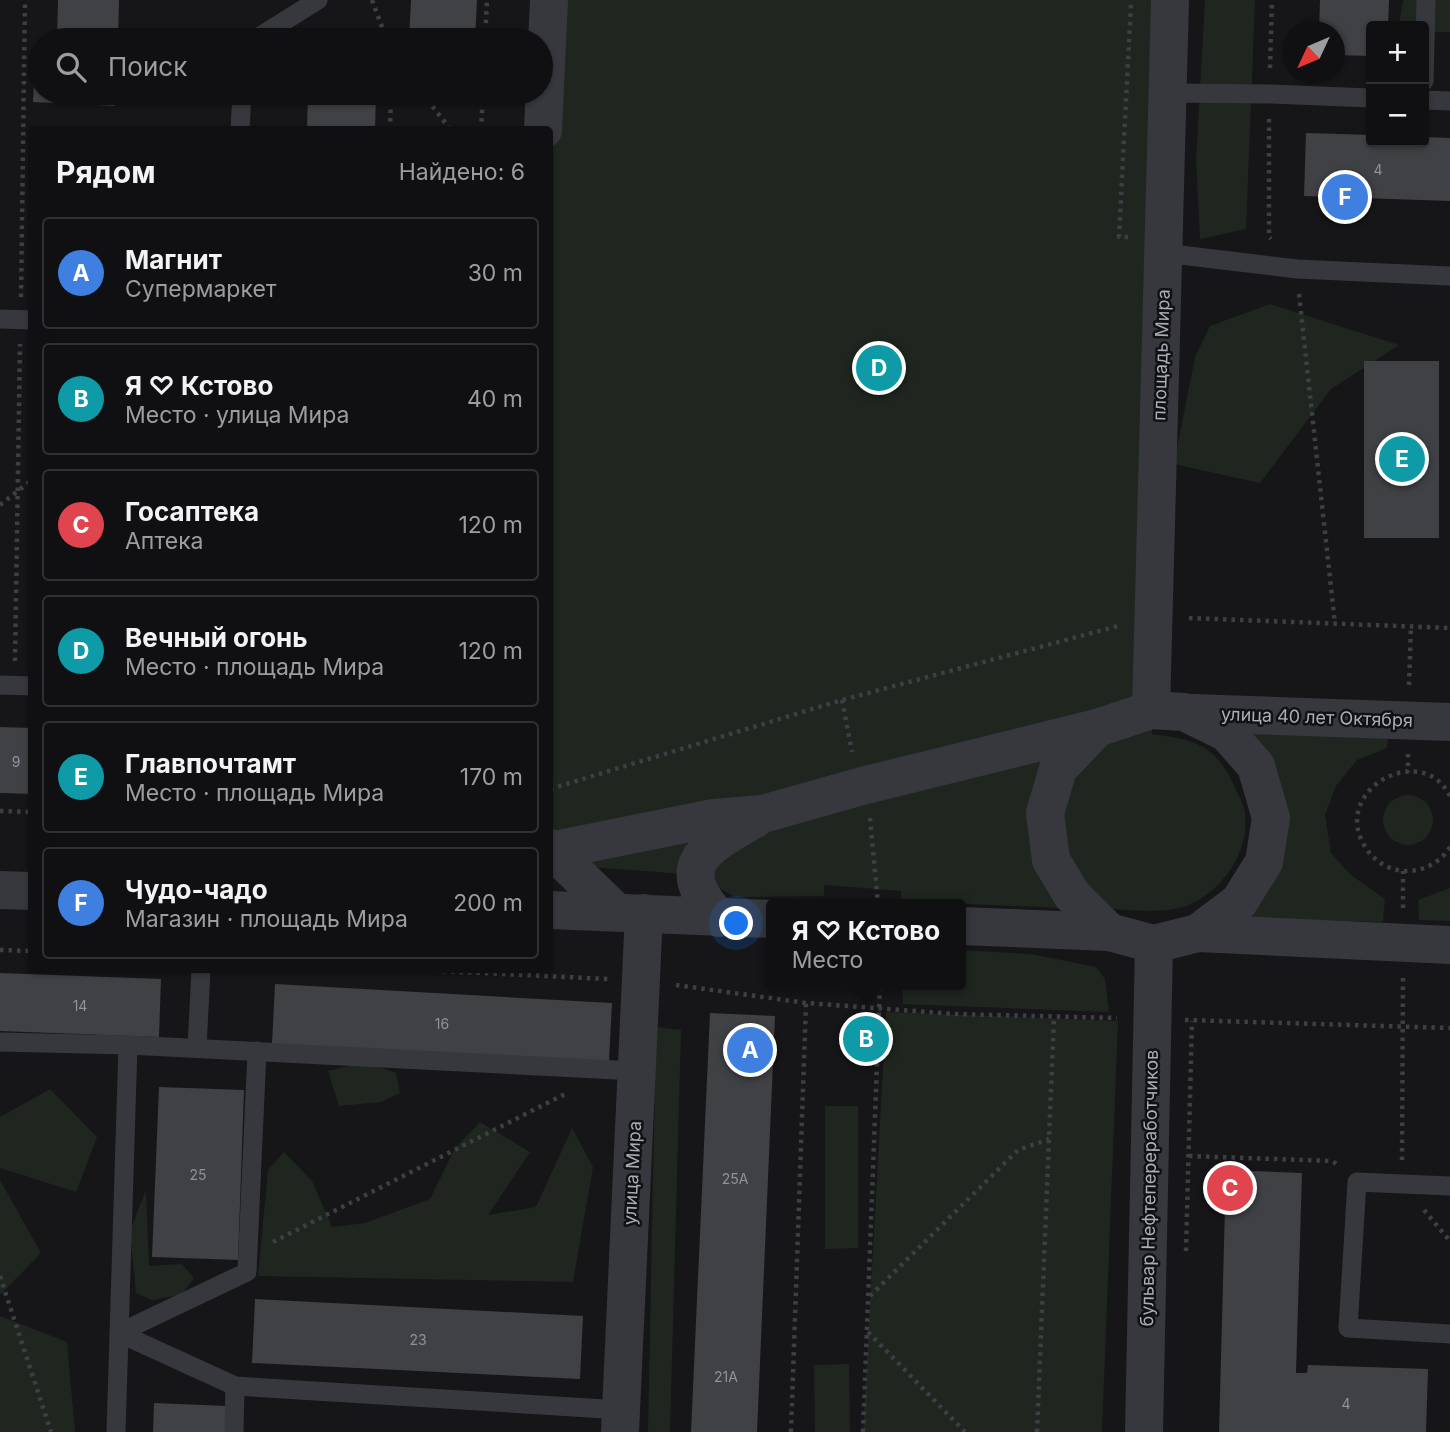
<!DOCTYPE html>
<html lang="ru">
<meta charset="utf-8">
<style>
:root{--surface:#101012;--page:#19191b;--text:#f1f3f6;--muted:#9c9d9f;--line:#303032;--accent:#f2b134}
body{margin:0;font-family:Inter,sans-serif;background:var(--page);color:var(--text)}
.controls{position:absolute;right:21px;top:21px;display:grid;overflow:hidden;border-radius:7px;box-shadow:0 2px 5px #0004}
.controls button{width:63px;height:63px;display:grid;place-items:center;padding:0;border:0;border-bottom:2px solid var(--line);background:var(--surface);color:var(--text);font:35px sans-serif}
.compass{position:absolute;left:1282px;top:21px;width:63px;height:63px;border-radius:50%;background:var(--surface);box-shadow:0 2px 5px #0004;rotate:226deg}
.you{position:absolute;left:737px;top:924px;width:24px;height:24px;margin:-18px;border:5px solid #fff;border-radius:50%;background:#1a73e8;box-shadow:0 0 0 10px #1a73e833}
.badge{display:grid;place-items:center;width:46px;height:46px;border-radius:50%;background:var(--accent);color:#fff;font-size:23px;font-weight:700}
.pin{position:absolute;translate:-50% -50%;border:4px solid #fff;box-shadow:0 2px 7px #0006}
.popup{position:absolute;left:766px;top:899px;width:200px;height:91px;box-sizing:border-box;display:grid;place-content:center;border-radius:7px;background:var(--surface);filter:drop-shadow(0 2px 5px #0005);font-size:23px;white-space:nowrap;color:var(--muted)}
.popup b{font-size:26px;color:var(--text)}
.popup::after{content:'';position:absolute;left:50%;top:100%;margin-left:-14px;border:14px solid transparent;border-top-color:var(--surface)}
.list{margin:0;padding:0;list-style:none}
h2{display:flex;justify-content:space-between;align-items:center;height:91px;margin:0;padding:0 28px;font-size:30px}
h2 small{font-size:23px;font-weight:400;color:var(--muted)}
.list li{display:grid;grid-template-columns:46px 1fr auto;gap:21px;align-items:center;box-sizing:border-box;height:112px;margin:0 14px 14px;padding:0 14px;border:2px solid var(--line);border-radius:7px}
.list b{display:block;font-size:26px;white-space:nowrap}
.list p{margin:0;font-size:23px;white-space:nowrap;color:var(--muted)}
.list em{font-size:23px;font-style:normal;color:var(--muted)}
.icon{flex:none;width:38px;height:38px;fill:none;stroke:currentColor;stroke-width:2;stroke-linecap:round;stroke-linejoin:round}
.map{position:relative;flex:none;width:1450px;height:1432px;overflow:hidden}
.search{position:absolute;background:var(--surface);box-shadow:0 2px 5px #0004;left:28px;top:28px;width:525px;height:77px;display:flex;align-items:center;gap:18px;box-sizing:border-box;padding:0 24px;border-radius:38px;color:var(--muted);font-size:26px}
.panel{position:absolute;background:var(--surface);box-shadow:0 2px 5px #0004;left:28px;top:126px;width:525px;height:847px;border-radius:7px}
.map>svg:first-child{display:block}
.green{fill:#1e261f}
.building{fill:#404145}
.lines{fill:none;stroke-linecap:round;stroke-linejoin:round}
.path{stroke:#3d3f44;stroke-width:4.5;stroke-dasharray:3.5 5;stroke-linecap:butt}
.service{stroke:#37383d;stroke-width:19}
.minor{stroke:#37383d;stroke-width:38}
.tertiary{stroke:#37383d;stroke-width:38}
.labels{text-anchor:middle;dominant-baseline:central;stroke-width:5;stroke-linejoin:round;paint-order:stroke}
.number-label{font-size:14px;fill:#8e929b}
.street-label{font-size:18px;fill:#a8adb8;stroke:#111113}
</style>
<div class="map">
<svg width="1450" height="1432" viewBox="0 0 1450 1432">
<rect width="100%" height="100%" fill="#161618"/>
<g class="green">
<path d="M538 0H1162L1152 734C1169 737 1186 737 1203 747 1219 757 1228 771 1235 788 1238 794 1242 801 1244 808 1253 848 1223 892 1186 906 1156 917 1092 906 1058 903L1060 908 901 901V891L824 885V896L735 897 711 883 710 876 550 864V130Z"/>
<polygon points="1205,0 1255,0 1246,229 1200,239 1196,160"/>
<polygon points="1403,0 1450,0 1450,32 1424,32 1424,26 1399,26"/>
<polygon points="1270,304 1399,345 1331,389 1260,483 1174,464 1195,357 1210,326"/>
<polygon points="1245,728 1389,731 1387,748 1357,760 1336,786 1325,815 1331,853 1351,875 1385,899 1383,922 1234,918 1261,896"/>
<circle cx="1408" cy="820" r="25"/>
<polygon points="1450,888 1450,921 1419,920 1418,900"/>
<polygon points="961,950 1031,954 1096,967 1105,979 1109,1012 903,1004 902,985 960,985"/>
<polygon points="886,1012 1118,1021 1102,1432 863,1432"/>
<polygon points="656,1027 681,1030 670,1432 648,1432"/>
<polygon points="366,1062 396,1073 400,1093 381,1102 339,1106 328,1071"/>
<polygon points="50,1089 97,1137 76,1192 0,1168 0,1117"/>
<polygon points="825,1106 858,1106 858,1248 825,1249"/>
<polygon points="480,1122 530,1152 488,1215 536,1207 572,1128 593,1167 573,1282 258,1276 268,1170 284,1152 312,1181 332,1227 365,1223 430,1199 455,1148"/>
<polygon points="0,1180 41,1253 0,1295"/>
<polygon points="146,1190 149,1266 182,1264 194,1278 181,1295 152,1300 136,1293 130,1231"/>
<polygon points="0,1316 67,1342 75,1432 0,1432"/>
<polygon points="849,1364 850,1432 815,1432 814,1365"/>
</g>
<g class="building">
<polygon points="58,0 119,0 118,40 57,40"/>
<polygon points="411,0 477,0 475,40 409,40"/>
<polygon points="1320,0 1389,0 1388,26 1371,26 1371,56 1334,55 1334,32 1319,32"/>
<polygon points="36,43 40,43 40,93 116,93 115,106 33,102"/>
<polygon points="308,93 376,93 375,130 307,130"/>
<polygon points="1306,133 1371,135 1371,142 1424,142 1424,137 1450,138 1450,201 1304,196"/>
<rect x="1364" y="361" width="75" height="177"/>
<polygon points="0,727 32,728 32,794 0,793"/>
<polygon points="0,973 161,979 159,1037 0,1031"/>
<polygon points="275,984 612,1003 609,1062 272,1044"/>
<polygon points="710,1013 775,1016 757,1432 691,1432"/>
<polygon points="159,1087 244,1090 238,1260 152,1257"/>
<polygon points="1226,1170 1302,1173 1296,1373 1307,1373 1308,1365 1428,1369 1426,1432 1219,1432"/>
<polygon points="255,1299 583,1316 580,1379 252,1363"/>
<polygon points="154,1403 228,1406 227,1432 153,1432"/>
</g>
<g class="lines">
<g class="path">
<polyline points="372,0 387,40"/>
<polyline points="485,40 487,0"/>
<polyline points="1270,68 1272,0"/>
<polyline points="422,93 451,130"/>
<polyline points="1269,119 1269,237 1271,239"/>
<polyline points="390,130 391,93"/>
<polyline points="481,130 483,93"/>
<polyline points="1128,237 1119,237 1131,3"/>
<polyline points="1299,294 1335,624"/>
<polyline points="21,297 25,0"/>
<polyline points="0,505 32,480"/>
<polyline points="1189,618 1450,628"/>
<polyline points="15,661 20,344"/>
<polyline points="1409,685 1411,627"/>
<polyline points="842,700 852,752"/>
<polyline points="1408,754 1408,772"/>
<polyline points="550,789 842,700 1118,626"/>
<path d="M1450 796C1421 738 1325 793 1368 851 1377 863 1390 870 1405 871 1423 872 1441 862 1450 847"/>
<polyline points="0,811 32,812"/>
<polyline points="870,818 878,904"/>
<polyline points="1403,908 1403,871"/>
<polyline points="0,950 32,951"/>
<polyline points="417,970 608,979"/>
<polyline points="676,985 806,1003 955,1014 1117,1018"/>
<polyline points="1185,1020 1450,1028"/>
<polyline points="1189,1156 1332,1161 1338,1165"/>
<polyline points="1402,1160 1403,976"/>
<polyline points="1424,1210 1450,1241"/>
<polyline points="273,1242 565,1094"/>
<polyline points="1186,1251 1192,1021"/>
<polyline points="0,1276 51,1432"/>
<polyline points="870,1296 1018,1150 1049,1139"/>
<polyline points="868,1332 965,1432"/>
<polyline points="791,1432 806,1003"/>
<polyline points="863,1432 880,985"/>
<polyline points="1037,1432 1054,1017"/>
</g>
<g class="service">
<polyline points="254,40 318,0"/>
<polyline points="1424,81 1426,0"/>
<polyline points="1167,93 1269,94 1371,98"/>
<polyline points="1424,100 1450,101"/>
<polyline points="240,130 242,93"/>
<polyline points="1164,253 1297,269 1450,276"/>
<polyline points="0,319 32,320"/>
<polyline points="0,685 32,686"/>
<polyline points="0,1042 128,1045 636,1071"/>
<polyline points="197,1048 201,970"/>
<polyline points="257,1051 247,1272 119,1333 235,1386 621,1410"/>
<polyline points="1450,1186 1357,1182 1348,1328 1450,1334"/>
<polyline points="116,1432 128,1045"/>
<polyline points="234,1432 235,1386"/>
</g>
<g class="minor">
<polyline points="543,130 549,0"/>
<polyline points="1151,710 1170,0"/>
<polyline points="550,848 616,912"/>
<polyline points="620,1432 644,913"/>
</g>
<g class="tertiary">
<polyline points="1193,713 1450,722"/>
<polyline points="1097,728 1058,769 1045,813 1051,860 1072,895 1109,932"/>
<polyline points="550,851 714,818 763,814 862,786 1097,728 1151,710 1184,712 1227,733 1256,766 1271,818 1264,862 1239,902 1198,933 1154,944 1109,932 960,926"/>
<polyline points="0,890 32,891"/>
<polyline points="550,910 772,919"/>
<path d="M719 918C669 864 707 847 755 819"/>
<polyline points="1198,933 1450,945"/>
<polyline points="1144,1432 1154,944"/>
</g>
</g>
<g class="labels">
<g class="number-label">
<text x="1378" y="169">4</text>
<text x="16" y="761">9</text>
<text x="80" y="1005">14</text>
<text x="442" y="1023">16</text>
<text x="198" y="1174">25</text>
<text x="735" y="1178">25А</text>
<text x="418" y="1339">23</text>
<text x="726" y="1376">21А</text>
<text x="1346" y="1403">4</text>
</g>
<g class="street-label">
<text transform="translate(1161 355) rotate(-88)">площадь Мира</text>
<text transform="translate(1317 717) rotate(2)">улица 40 лет Октября</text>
<text transform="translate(632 1173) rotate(-87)">улица Мира</text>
<text transform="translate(1149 1188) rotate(-89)">бульвар Нефтепереработчиков</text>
</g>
</g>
</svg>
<div class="controls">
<button>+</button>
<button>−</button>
</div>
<svg class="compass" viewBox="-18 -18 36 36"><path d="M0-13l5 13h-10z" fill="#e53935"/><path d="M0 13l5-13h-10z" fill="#9c9d9f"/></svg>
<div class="you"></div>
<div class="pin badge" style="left:750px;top:1050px;background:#3f7fe0">A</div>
<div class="pin badge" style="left:866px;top:1039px;background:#0f9aa8">B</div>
<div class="popup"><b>Я ♡ Кстово</b>Место</div>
<div class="pin badge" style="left:1230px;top:1188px;background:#e0444e">C</div>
<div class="pin badge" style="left:879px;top:368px;background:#0f9aa8">D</div>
<div class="pin badge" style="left:1402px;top:459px;background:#0f9aa8">E</div>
<div class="pin badge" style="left:1345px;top:197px;background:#3f7fe0">F</div>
<div class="search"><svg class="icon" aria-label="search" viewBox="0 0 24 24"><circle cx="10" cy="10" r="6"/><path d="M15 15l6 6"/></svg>Поиск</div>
<section class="panel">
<h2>Рядом<small>Найдено: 6</small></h2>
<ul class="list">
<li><span class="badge" style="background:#3f7fe0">A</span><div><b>Магнит</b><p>Супермаркет</p></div><em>30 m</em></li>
<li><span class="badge" style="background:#0f9aa8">B</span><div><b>Я ♡ Кстово</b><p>Место · улица Мира</p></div><em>40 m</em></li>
<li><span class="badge" style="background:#e0444e">C</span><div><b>Госаптека</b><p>Аптека</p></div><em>120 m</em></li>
<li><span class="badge" style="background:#0f9aa8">D</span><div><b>Вечный огонь</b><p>Место · площадь Мира</p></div><em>120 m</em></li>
<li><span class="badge" style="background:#0f9aa8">E</span><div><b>Главпочтамт</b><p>Место · площадь Мира</p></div><em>170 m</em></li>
<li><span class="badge" style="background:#3f7fe0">F</span><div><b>Чудо-чадо</b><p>Магазин · площадь Мира</p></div><em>200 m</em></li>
</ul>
</section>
</div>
